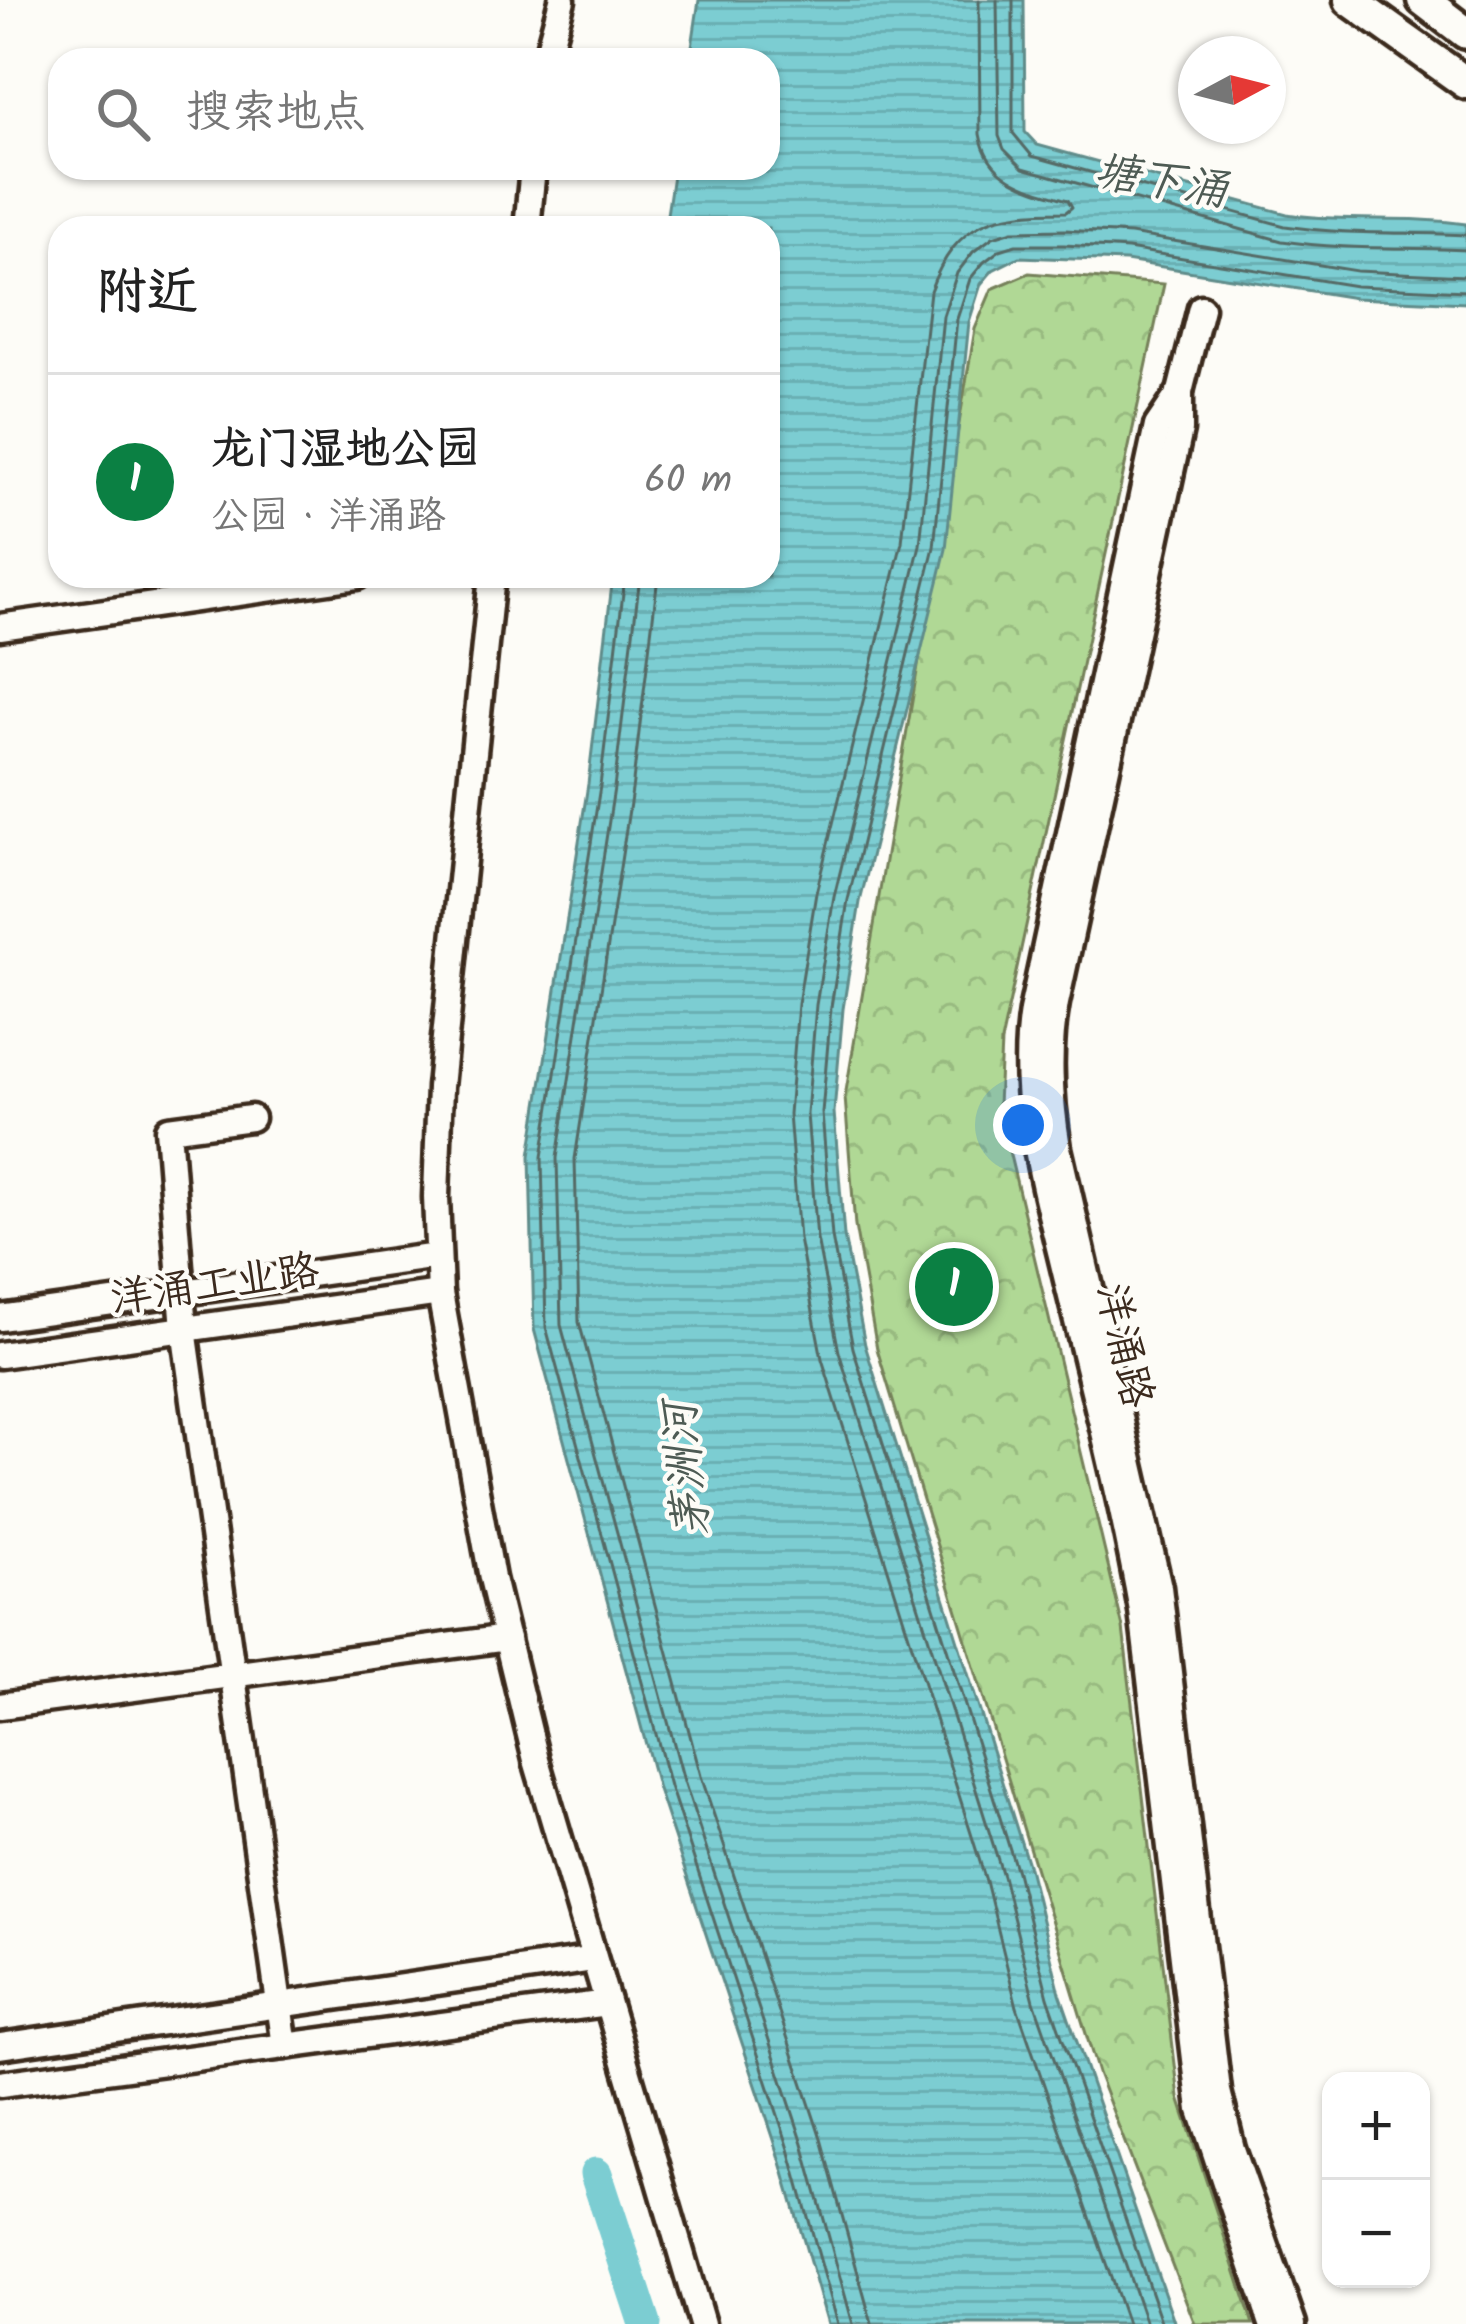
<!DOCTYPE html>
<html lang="zh">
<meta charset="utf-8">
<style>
:root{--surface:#fff;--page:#f6f6f6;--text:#222;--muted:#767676;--line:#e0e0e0;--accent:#0b8043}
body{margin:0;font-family:Kalam,"LXGW WenKai TC",sans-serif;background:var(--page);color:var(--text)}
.controls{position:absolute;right:36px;bottom:36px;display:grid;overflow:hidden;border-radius:24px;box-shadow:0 3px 9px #0004}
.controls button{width:108px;height:108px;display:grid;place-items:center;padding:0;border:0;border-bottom:3px solid var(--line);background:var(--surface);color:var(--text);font:60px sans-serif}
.compass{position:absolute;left:1178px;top:36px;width:108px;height:108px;border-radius:50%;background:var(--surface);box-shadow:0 3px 9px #0004;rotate:83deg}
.you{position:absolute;left:1023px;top:1125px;width:42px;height:42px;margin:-30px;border:9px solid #fff;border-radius:50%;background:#1a73e8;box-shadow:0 0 0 18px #1a73e833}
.badge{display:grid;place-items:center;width:78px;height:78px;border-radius:50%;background:var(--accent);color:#fff;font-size:39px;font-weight:700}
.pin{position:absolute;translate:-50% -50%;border:6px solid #fff;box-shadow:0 3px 12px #0006}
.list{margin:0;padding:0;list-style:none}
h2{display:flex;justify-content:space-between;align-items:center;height:156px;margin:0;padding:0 48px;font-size:51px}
h2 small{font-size:39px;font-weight:400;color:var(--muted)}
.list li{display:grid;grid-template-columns:78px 1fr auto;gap:36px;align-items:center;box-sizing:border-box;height:216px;padding:0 48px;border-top:3px solid var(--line)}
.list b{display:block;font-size:45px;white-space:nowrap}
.list p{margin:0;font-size:39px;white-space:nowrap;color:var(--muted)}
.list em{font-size:39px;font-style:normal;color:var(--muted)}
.icon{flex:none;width:66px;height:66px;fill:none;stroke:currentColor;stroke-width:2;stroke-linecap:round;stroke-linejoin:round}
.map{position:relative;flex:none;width:1466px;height:2324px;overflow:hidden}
.search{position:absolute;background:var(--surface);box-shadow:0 3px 9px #0004;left:48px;top:48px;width:732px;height:132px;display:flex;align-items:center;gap:30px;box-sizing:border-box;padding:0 42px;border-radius:36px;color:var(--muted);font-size:45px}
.panel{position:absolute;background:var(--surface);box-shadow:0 3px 9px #0004;left:48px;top:216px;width:732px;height:372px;border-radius:36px}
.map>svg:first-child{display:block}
.park{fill:url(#park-crowns);stroke:#76815a;stroke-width:3}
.water{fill:url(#water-rules);stroke:#618c8a;stroke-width:3}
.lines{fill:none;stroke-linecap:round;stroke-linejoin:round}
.shore{stroke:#556b66;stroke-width:3}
.river{stroke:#7bcdd2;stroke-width:33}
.minor-casing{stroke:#3b2a1e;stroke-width:33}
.major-casing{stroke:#3b2a1e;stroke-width:39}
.minor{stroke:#fdfcf7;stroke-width:24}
.major{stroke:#fdfcf7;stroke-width:30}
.labels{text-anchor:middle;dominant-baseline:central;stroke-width:9;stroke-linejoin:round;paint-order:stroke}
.street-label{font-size:42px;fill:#3b2a1e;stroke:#fdfcf7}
.water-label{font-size:45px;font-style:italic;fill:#4e5b54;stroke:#fdfcf7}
</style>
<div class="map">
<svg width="1466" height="2324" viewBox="0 0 1466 2324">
<defs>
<pattern id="park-crowns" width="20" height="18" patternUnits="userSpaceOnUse" patternTransform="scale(3)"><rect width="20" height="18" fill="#b0d895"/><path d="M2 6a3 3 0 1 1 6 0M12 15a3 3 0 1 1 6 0" fill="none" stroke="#98ba80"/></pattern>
<pattern id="water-rules" width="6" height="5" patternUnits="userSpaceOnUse" patternTransform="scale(3)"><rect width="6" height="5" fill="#7bcdd2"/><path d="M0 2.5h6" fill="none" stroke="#6bb0b4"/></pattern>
</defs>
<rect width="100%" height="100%" fill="#fdfcf7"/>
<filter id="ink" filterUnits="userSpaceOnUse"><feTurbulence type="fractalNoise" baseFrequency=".00833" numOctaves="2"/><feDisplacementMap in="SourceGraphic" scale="24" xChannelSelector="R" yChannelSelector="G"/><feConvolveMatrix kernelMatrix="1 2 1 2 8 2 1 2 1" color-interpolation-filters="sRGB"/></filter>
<g filter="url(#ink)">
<polygon class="park" points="1029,273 1164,284 1001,1042 998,1105 1123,1628 1179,2098 1253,2324 1195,2324 1098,2073 877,1349 855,1226 845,1097 975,329 992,289"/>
<path class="water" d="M699 0H1024L1025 132 1037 145 1287 214C1347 223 1406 215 1466 224V303L1355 298 1126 261 1019 257 993 270 981 284 969 322 946 549 860 902 843 1009 834 1112 844 1236 865 1345 1029 1868 1060 1993 1175 2324H828L778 2152 658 1789 534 1329 530 1156 588 784 613 576H768V228H665L674 168H768V60H690Z"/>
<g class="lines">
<g class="shore">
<path d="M979 0 980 134C988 180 1030 189 1068 200L1072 207 1066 212C996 212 957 219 930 291L902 542 816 893 798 1004 789 1114 799 1239 822 1359 986 1881 1017 2007 1127 2324"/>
<path d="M997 0 999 136 1004 149 1023 168 1282 241C1343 250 1405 247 1466 250"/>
<path d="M1013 0V133L1032 156 1285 226C1345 235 1406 232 1466 235"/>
<polyline points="625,576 600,786 542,1157 546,1327 670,1786 789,2149 838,2324"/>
<polyline points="640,576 614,788 557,1158 561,1325 684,1781 803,2144 853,2324"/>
<polyline points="658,576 632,790 575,1159 579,1322 701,1776 821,2139 872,2324"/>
<polyline points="1146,2324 1034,2001 1003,1876 839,1352 817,1239 807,1114 816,1005 834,897 920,545 943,316 957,273 973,252 993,237 1013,231 1065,230 1130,234 1357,271 1466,276"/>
<polyline points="1162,2324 1048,1997 1017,1872 853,1348 832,1237 822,1113 831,1007 848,900 934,547 957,319 970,279 984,262 1000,250 1016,245 1064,245 1128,249 1356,286 1466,291"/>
</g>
<polyline class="river" points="596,2174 645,2324"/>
<g class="minor-casing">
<g id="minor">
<polyline points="546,60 562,0"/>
<polyline points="527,228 533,168"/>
<path d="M1201 308 1180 392V430L1056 1003C1047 1052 1050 1099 1058 1148L1159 1587 1218 2091 1232 2149 1293 2324"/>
<path d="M1180 392 1157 426 1032 1011C1018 1099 1045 1187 1065 1272 1092 1384 1122 1497 1142 1611L1201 2110 1272 2324"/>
<polyline points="492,576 440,1087 436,1197 440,1293 492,1578 536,1760 702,2324"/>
<polyline points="0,627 357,576"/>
<polyline points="251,1118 168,1129 184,1329 285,2046"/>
<polyline points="0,1318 437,1256"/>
<polyline points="0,1355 440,1293"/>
<polyline points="0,1706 507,1638"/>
<polyline points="0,2046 594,1959"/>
<polyline points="0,2084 607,2003"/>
</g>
</g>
<g class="major-casing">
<g id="major">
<polyline points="1350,0 1466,83"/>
<polyline points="1423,0 1466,33"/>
</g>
</g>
<use href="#minor" class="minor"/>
<use href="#major" class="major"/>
</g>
</g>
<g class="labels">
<g class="street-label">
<text transform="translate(215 1286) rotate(-8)">洋涌工业路</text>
<text transform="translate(1123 1346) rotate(77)">洋涌路</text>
</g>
<g class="water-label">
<text transform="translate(1161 183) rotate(9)">塘下涌</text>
<text transform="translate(688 1469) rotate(-96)">茅洲河</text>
</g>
</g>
</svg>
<div class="controls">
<button>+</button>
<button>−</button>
</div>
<svg class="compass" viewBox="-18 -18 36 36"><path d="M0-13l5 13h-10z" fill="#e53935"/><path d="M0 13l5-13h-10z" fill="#767676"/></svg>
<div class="you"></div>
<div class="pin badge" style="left:954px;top:1287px">1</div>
<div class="search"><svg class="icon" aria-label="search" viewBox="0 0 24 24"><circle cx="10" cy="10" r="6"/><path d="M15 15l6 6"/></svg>搜索地点</div>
<section class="panel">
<h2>附近<small></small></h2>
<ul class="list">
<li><span class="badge">1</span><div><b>龙门湿地公园</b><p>公园 · 洋涌路</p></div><em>60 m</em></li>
</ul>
</section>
</div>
